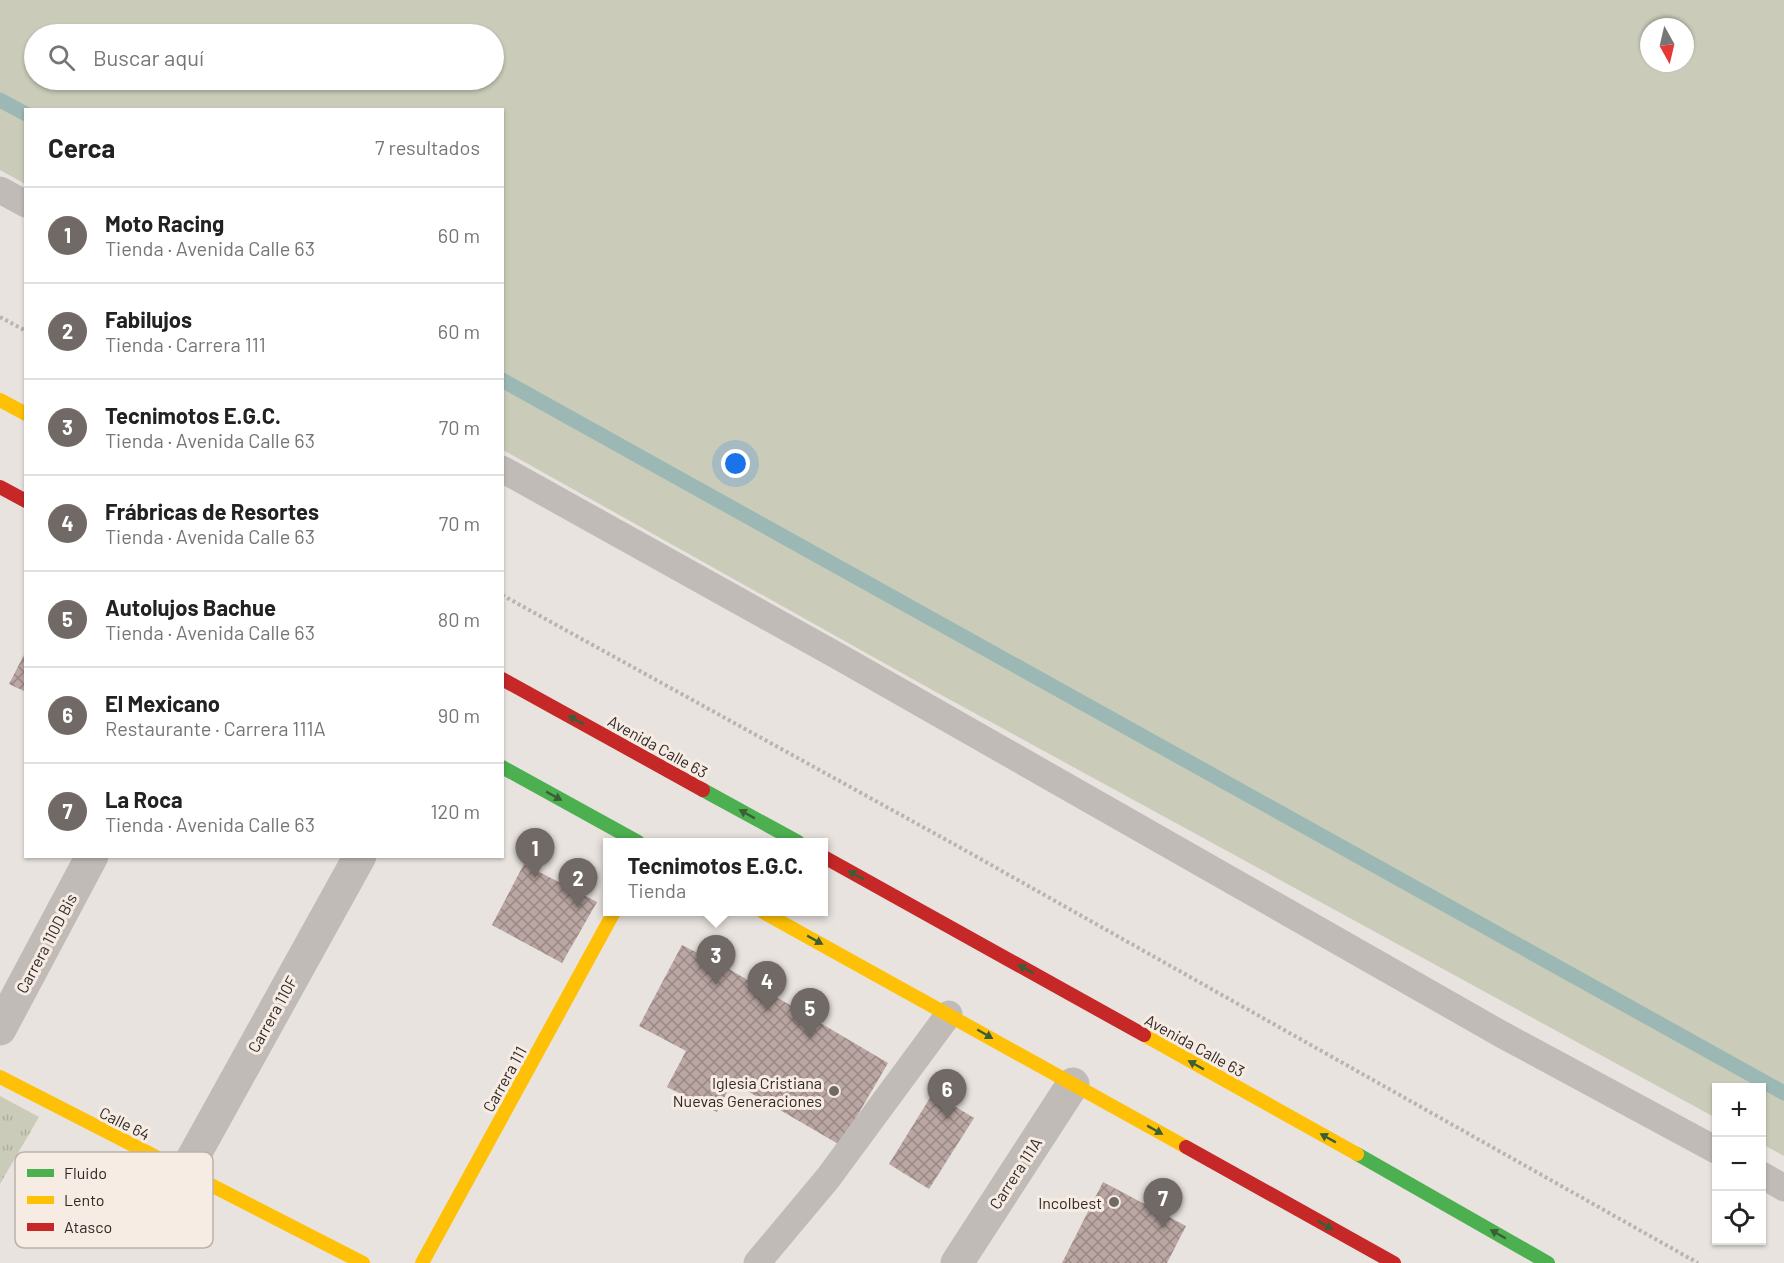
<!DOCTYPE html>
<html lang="es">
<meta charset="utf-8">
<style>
:root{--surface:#fff;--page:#f2f2f2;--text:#222;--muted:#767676;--line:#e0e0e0;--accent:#716966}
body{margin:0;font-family:Barlow,sans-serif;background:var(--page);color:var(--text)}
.controls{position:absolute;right:18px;bottom:18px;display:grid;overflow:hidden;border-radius:0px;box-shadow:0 2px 4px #0004}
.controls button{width:54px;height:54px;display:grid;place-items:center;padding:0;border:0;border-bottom:2px solid var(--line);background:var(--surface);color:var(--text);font:30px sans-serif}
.compass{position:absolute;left:1640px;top:18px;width:54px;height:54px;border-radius:50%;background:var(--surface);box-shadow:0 2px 4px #0004;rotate:172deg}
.you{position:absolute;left:736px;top:464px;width:21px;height:21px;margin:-15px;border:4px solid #fff;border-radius:50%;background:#1a73e8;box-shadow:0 0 0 9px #1a73e833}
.badge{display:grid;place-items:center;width:39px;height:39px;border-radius:50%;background:var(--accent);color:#fff;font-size:20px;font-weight:700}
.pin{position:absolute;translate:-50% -50px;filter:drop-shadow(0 2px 3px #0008)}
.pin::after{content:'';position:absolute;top:32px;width:21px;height:18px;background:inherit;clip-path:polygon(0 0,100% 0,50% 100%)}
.popup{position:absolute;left:603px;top:838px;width:225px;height:78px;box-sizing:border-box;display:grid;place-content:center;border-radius:0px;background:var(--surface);filter:drop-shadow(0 2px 4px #0005);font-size:20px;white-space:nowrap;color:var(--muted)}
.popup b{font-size:22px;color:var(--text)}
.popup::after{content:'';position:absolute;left:50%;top:100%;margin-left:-12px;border:12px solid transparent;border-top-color:var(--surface)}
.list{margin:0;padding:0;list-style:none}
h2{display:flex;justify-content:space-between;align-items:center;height:78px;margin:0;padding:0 24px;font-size:26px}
h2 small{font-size:20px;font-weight:400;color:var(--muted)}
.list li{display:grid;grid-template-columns:39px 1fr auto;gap:18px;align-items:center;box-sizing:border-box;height:96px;padding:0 24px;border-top:2px solid var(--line)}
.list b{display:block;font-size:22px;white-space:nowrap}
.list p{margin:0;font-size:20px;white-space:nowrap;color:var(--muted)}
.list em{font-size:20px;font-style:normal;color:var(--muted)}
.icon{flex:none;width:33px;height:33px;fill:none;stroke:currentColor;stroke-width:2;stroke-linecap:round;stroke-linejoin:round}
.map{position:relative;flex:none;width:1784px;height:1263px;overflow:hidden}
.search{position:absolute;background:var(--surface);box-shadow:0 2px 4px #0004;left:24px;top:24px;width:480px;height:66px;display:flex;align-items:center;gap:15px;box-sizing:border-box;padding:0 21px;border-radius:33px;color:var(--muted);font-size:22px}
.panel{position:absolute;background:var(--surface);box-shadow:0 2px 4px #0004;left:24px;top:108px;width:480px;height:750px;border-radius:0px}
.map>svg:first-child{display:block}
.green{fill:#caccb9;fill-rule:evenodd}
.park{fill:url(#park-tufts)}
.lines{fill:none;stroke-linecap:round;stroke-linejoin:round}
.stream{stroke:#9cb8b5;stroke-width:15}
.building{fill:url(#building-cross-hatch)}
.path{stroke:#bab3af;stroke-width:4;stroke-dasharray:3 3;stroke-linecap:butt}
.lane{stroke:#c1bbb7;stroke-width:27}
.street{stroke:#c1bbb7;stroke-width:33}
.fast{stroke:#4caf50;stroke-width:14}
.slow{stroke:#ffc107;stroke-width:14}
.jam{stroke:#c62828;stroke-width:14}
.oneway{fill:#3c5e37}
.poi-dot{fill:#716966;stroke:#f6ece4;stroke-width:2}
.labels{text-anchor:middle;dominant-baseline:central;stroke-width:6;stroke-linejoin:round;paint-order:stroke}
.street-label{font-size:16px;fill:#312826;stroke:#f6ece4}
.poi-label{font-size:16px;fill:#312826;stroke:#f6ece4;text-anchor:end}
.key{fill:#f6ece4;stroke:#bbb1ab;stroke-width:1.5}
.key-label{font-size:16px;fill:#312826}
</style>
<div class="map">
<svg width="1784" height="1263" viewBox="0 0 1784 1263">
<defs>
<pattern id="park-tufts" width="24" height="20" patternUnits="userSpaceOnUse" patternTransform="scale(1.5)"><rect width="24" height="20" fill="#caccb9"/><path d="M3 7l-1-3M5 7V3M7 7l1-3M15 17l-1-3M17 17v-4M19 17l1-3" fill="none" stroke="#aeaf9f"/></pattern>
<pattern id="building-cross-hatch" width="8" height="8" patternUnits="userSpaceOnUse" patternTransform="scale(1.5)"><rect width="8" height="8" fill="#baa6a2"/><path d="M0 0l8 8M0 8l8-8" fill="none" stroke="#988784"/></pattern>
</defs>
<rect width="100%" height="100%" fill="#e8e3de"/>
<path class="green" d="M0 0H1784V1156L1762 1144V1088H1716V1118L934 691 503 450 502 110H26L25 184 0 170ZM1649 27H1685V63H1649ZM34 34H494V80H34Z"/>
<polygon class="park" points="0,1096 39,1117 0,1184"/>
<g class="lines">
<g class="stream">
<polyline points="0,100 26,114"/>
<polyline points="502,380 1784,1093"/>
</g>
</g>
<g class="building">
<polygon points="26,651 26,692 9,684"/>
<polygon points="524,864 597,902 562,963 492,925"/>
<polygon points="682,945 729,969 888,1063 840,1145 732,1082 717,1112 667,1087 686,1051 639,1026"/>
<polygon points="933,1093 974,1118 929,1189 889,1164"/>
<polygon points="1103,1182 1186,1226 1167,1263 1062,1263"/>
</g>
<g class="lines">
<g class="path">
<polyline points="0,317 26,331"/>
<polyline points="502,595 961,848 1698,1263"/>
</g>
<g class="lane">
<polyline points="0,190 26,204"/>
<polyline points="502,469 843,659 1501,1034 1716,1150"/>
<polyline points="1762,1175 1784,1188"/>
<polyline points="757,1263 828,1178 949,1014"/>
</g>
<g class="street">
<polyline points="0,1029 92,856"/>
<polyline points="185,1172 360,856"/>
<polyline points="957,1263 1073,1084"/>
</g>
<g class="fast">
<polyline points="502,767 638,842"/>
<polyline points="703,790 798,842"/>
<polyline points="1357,1154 1548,1263"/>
</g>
<g class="slow">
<polyline points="0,400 26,414"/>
<polyline points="763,912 1186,1147"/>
<polyline points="1144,1035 1357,1154"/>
<polyline points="0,1077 363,1263"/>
<polyline points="422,1263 614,912"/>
</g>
<g class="jam">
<polyline points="0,487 26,501"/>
<polyline points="502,679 703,790"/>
<polyline points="824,857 1144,1035"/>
<polyline points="1186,1147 1394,1263"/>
</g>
</g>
<defs><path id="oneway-solid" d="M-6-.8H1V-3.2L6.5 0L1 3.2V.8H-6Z" transform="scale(1.5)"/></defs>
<g class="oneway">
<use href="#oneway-solid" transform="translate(576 720) rotate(-151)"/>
<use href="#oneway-solid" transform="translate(554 796) rotate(29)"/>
<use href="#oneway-solid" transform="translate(747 814) rotate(-151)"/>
<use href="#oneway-solid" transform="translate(856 875) rotate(-151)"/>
<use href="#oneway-solid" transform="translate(815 940) rotate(29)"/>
<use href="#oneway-solid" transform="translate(1026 969) rotate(-151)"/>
<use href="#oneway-solid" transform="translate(985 1034) rotate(30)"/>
<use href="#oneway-solid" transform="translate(1196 1065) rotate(-151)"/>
<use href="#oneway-solid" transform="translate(1155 1130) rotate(29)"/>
<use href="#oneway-solid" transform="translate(1328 1138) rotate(-151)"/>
<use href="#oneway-solid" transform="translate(1325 1225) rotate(29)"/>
<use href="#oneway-solid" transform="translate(1498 1234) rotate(-150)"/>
</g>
<g class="poi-dot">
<circle cx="834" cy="1091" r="6"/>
<circle cx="1114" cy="1202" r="6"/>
</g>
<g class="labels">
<g class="street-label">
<text transform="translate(658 746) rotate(29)">Avenida Calle 63</text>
<text transform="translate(46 943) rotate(-62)">Carrera 110D Bis</text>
<text transform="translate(272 1014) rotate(-61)">Carrera 110F</text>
<text transform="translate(1195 1045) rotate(29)">Avenida Calle 63</text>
<text transform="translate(504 1079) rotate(-61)">Carrera 111</text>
<text transform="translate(125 1123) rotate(27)">Calle 64</text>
<text transform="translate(1015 1173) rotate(-57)">Carrera 111A</text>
</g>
<g class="poi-label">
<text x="822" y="1082">Iglesia Cristiana<tspan x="822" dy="18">Nuevas Generaciones</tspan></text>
<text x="1102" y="1202">Incolbest</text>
</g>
</g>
<rect x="15" y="1152" width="198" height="96" rx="9" class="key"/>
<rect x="27" y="1169" width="27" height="8" fill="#4caf50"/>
<rect x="27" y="1196" width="27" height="8" fill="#ffc107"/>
<rect x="27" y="1223" width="27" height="8" fill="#c62828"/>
<g class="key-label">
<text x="64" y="1179">Fluido</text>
<text x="64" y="1206">Lento</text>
<text x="64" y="1233">Atasco</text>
</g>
</svg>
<div class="controls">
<button>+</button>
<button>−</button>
<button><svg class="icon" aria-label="locate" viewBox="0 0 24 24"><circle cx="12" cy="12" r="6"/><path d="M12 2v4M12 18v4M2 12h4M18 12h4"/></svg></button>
</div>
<svg class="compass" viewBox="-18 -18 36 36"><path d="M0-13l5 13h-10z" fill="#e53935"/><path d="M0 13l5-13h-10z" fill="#767676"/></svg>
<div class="you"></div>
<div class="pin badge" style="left:535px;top:878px">1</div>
<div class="pin badge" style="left:578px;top:908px">2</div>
<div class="pin badge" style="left:716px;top:985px">3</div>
<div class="popup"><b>Tecnimotos E.G.C.</b>Tienda</div>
<div class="pin badge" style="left:767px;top:1011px">4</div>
<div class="pin badge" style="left:810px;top:1038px">5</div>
<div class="pin badge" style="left:947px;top:1119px">6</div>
<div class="pin badge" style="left:1163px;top:1228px">7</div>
<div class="search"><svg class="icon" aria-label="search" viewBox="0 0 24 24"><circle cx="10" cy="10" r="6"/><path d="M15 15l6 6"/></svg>Buscar aquí</div>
<section class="panel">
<h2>Cerca<small>7 resultados</small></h2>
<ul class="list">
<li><span class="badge">1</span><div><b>Moto Racing</b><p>Tienda · Avenida Calle 63</p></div><em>60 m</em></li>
<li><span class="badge">2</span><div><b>Fabilujos</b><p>Tienda · Carrera 111</p></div><em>60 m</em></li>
<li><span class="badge">3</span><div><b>Tecnimotos E.G.C.</b><p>Tienda · Avenida Calle 63</p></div><em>70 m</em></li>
<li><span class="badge">4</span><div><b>Frábricas de Resortes</b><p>Tienda · Avenida Calle 63</p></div><em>70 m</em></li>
<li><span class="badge">5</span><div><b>Autolujos Bachue</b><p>Tienda · Avenida Calle 63</p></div><em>80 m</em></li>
<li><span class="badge">6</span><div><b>El Mexicano</b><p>Restaurante · Carrera 111A</p></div><em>90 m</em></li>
<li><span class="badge">7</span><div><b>La Roca</b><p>Tienda · Avenida Calle 63</p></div><em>120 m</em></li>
</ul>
</section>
</div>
